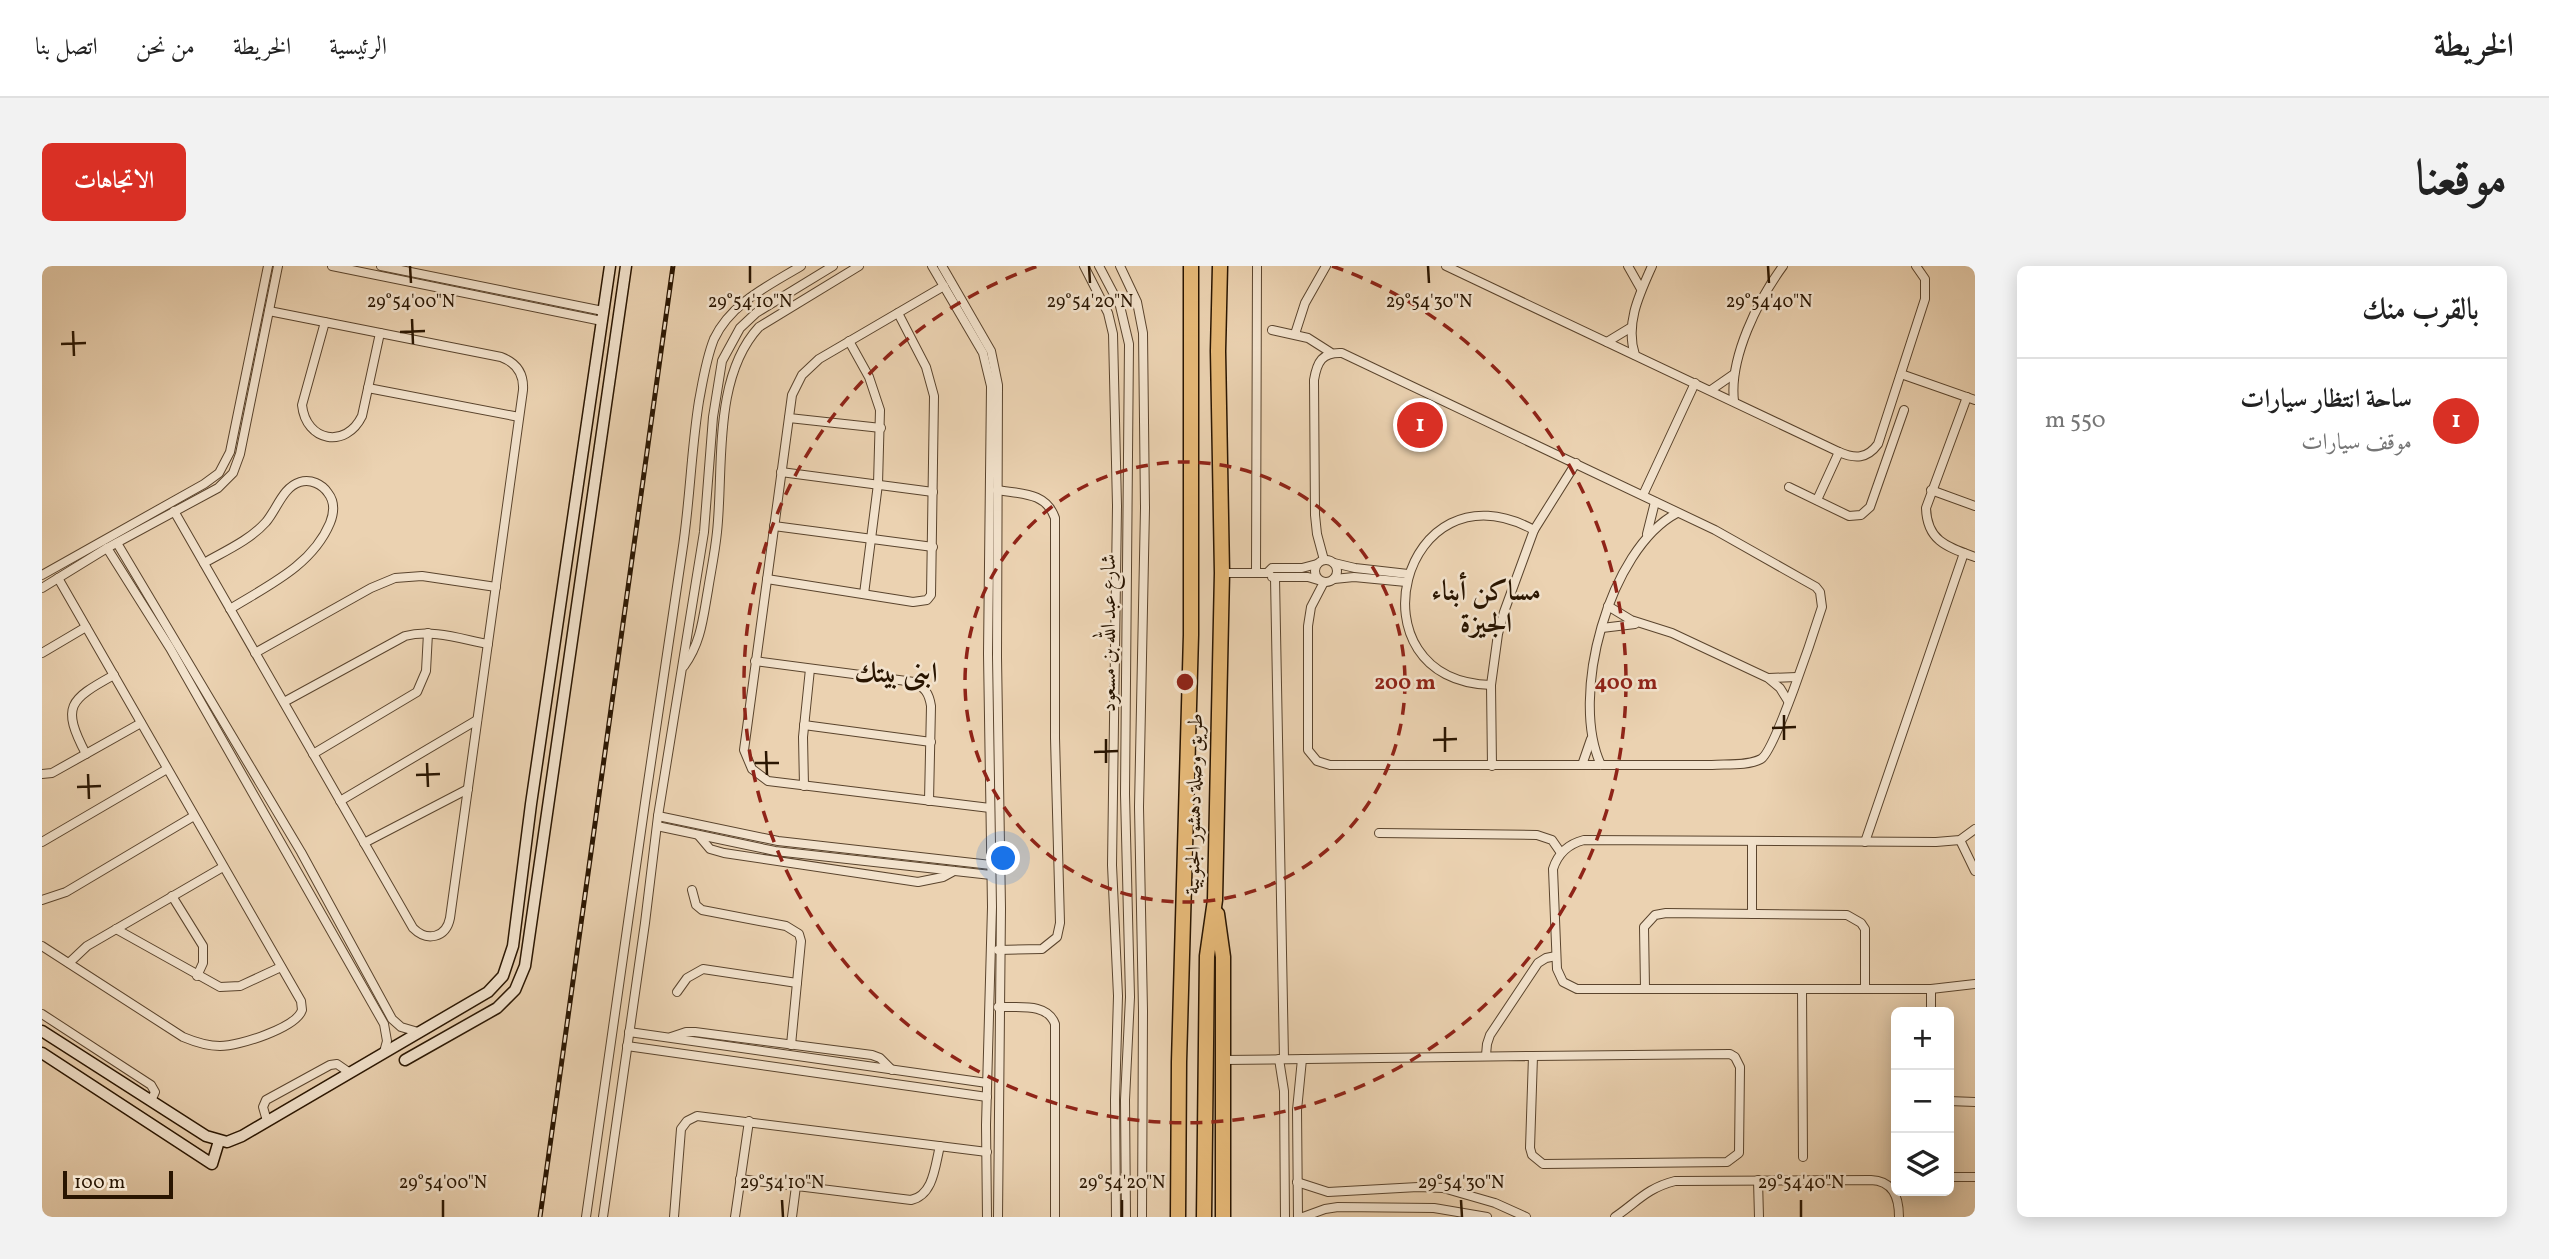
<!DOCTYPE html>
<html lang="ar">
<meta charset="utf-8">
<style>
:root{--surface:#fff;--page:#f2f2f2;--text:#222;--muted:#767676;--line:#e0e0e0;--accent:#d93025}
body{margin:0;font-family:Vollkorn,Amiri,serif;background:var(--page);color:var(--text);direction:rtl}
.controls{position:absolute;right:21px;bottom:21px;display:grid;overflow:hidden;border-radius:10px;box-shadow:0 4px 18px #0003}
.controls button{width:63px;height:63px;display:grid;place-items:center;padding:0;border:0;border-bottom:2px solid var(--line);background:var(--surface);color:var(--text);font:35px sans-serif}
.scale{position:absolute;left:21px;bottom:18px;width:110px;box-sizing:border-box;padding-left:7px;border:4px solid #291501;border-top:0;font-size:19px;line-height:24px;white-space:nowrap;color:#291501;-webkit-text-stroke:5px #f2e2cc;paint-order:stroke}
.you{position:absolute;left:962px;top:593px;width:24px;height:24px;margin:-18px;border:5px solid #fff;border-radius:50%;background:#1a73e8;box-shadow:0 0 0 10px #1a73e833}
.badge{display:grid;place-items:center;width:46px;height:46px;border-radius:50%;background:var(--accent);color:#fff;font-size:23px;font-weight:700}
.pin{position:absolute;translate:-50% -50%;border:4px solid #fff;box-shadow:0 2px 7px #0006}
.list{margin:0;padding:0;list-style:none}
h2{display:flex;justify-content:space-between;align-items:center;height:91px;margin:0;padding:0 28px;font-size:30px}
h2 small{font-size:23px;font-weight:400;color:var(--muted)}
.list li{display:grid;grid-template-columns:46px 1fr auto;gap:21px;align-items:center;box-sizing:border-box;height:126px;padding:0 28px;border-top:2px solid var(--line)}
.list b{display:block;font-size:26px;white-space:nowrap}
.list p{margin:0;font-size:23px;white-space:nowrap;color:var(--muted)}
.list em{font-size:23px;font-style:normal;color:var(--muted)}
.icon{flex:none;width:38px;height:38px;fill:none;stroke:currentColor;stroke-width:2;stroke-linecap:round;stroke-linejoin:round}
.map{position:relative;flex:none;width:1933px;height:951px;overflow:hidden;direction:ltr;border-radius:10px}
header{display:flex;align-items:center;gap:42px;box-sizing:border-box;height:98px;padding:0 35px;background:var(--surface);border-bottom:2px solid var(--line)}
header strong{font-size:33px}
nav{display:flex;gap:38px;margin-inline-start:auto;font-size:24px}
.intro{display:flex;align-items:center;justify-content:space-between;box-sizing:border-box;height:168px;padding:0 42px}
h1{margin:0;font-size:49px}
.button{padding:18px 32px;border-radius:10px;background:var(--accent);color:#fff;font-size:24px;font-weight:700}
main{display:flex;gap:42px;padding:0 42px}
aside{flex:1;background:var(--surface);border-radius:10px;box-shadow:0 4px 18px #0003}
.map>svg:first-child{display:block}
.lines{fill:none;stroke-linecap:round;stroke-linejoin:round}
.street-casing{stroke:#5a442d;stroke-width:10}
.secondary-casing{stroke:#291501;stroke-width:13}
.highway-casing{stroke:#291501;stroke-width:17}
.street{stroke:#f2e2cc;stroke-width:8}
.secondary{stroke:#f2e2cc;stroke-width:10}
.highway{stroke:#e6b978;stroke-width:14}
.rail-casing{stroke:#291501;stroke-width:5}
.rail{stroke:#f2e2cc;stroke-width:2.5;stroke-dasharray:8;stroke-linecap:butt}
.ticks{fill:none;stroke:#291501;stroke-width:2.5}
.ring{fill:none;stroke:#8f2418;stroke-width:3.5;stroke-dasharray:12 9}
.labels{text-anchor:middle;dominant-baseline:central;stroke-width:5;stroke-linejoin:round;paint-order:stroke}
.street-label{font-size:21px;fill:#291501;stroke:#f2e2cc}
.district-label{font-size:28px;font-weight:bold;fill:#291501;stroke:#f2e2cc}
.ticks-label{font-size:18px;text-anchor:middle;fill:#291501;stroke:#f2e2cc;stroke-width:5;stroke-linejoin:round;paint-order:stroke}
.centre{fill:#8f2418;stroke:#f2e2cc;stroke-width:3.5}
.ring-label{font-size:21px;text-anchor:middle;font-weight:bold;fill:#8f2418;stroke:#f2e2cc;stroke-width:5;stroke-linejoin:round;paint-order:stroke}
</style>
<header>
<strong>الخريطة</strong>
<nav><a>الرئيسية</a><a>الخريطة</a><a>من نحن</a><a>اتصل بنا</a></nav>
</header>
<div class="intro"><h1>موقعنا</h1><a class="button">الاتجاهات</a></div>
<main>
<aside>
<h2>بالقرب منك<small></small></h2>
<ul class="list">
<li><span class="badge">1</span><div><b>ساحة انتظار سيارات</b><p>موقف سيارات</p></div><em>550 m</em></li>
</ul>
</aside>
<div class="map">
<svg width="1933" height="951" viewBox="0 0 1933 951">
<rect width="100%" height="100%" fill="#ebd2b1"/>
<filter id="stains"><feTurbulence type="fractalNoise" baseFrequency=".00286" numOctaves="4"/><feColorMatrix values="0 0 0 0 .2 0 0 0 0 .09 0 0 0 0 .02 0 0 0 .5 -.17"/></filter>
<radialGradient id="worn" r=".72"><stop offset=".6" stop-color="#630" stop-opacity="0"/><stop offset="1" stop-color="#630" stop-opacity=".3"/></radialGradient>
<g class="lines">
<g class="street-casing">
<g id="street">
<polyline points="290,0 560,55"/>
<polyline points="339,0 561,45"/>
<polyline points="890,0 941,87 949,120 946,388 950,641 944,859 945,951"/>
<polyline points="900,0 949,85 956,119 955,391 959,642 956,951"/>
<polyline points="1042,0 1066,47 1071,68 1075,240 1070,599 1076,730 1073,834 1074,951"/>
<polyline points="1057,0 1078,40 1087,78 1083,528 1088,731 1083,834 1084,951"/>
<polyline points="1078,0 1095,36 1101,67 1103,242 1097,541 1101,745 1100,951"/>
<path d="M1404 0 1797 186C1813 193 1825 193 1836 178L1883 33V13L1874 0"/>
<polyline points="1586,0 1599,23"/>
<polyline points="902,20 777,93 760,109 750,129 702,484 710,503 726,515 948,542"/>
<path d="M283 56 260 139C264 176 304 183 320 150L338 67"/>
<polyline points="1230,64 1266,72 1288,86"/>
<polyline points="1253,68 1263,37 1284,0"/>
<polyline points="807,75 827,111 838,144 836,218 822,328"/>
<polyline points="1565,76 1588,62"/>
<path d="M1593 89C1583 58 1597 29 1610 0"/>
<polyline points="1859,108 1933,134"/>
<polyline points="326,122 477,151"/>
<polyline points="1669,124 1692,108"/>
<path d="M1925 131 1884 242C1885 275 1905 281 1933 291"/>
<path d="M1692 135C1687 92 1716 34 1741 0"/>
<polyline points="747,152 839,162"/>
<polyline points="739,206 891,226"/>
<polyline points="1747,221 1807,250 1819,249 1828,241 1862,144"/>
<path d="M955 224C979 228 1004 226 1013 252V472L1018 657 1015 671 1000 683 956 684"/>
<polyline points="1889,224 1933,240"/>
<polyline points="1601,229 1653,117"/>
<polyline points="1775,234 1797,186"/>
<path d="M132 245 371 662C385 676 404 672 408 652L481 124C482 108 475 97 459 91L227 45"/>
<polyline points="732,260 891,281"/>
<polyline points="1605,268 1613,236"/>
<polyline points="75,277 259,586 350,753 359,761 376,766"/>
<polyline points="65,282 128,382 342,758 345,775 342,786"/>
<circle cx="1284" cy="305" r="11"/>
<path d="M1282 294 1275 268 1273 249 1272 114C1275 96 1280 86 1300 87L1673 264 1774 321 1778 326 1780 341C1773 363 1733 485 1719 493 1706 500 1684 498 1670 499H1288L1275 495 1266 484V360L1269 341 1282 316"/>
<path d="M162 297C183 285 208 274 224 256 235 243 241 221 258 216 269 213 280 218 286 227 293 236 292 247 288 257 270 300 225 320 188 343"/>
<polyline points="1292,297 1313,302 1366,308"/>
<polyline points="1180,307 1225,307 1230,302 1260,302 1275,298"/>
<polyline points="1214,307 1215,0"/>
<polyline points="0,309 162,218 177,207 188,186 226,0"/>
<polyline points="1230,311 1266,311 1276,314"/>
<polyline points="1233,312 1242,793"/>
<polyline points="725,313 871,336 885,334 889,329 892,130 884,101 856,47"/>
<polyline points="1292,313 1312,311 1364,316"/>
<polyline points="0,322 65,282 176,222 191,207 198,188 236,0"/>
<polyline points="1566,340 1589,354 1630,367 1726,412 1738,422 1746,435"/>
<polyline points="1560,362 1593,358"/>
<polyline points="0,387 44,361"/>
<polyline points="213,387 329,322 353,312 380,310 454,321"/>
<path d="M713 395 872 416C883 422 887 427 889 440L887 535"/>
<path d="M642 400C659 377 661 352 666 324 669 305 673 286 675 266 682 202 670 112 717 61L817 0"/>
<polyline points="1727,412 1755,411"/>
<path d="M1449 419C1304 415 1359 192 1492 264"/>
<path d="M242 436 363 370C390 363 419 373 446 378"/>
<polyline points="762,459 889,476"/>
<path d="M44 488C19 440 27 434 72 409"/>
<polyline points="271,488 375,426 384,405 386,367"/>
<polyline points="1540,499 1549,473"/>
<path d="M1559 499C1527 431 1567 283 1635 247"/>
<polyline points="1450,500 1449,419 1456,368 1462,346 1492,264 1534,197"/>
<polyline points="0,508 10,507 99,457"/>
<polyline points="762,520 761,471 768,403"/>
<polyline points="298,535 435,454"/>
<polyline points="616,550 736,575 949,599"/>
<polyline points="615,560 733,585 949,609"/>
<path d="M1933 563 1918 574 1894 576 1542 574C1526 578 1516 587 1511 603L1515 703 1521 716 1535 723H1889L1933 718"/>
<polyline points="1337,567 1495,569 1510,574 1519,587"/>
<polyline points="657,570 668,583 682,587 876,616 901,611 912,605"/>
<polyline points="1918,574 1933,605"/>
<polyline points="0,576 125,503"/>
<polyline points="1823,576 1922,287"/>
<polyline points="322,577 426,523"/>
<polyline points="650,624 654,639 660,644 744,660 757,668 759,675 749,779"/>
<polyline points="130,630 161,680 161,697 155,710"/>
<polyline points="0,634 24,626 152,550"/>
<polyline points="1710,648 1710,575"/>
<polyline points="74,663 178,721 198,720 239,701"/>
<path d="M0 680 141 771C153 776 165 780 178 780 197 780 254 762 260 744L259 735 16 312"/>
<polyline points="27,697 45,680 181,601"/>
<polyline points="1603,722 1602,661 1613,649 1624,647 1805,649 1819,657 1823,663 1823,723"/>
<polyline points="1760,723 1761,891"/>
<polyline points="1889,723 1889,746"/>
<polyline points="635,726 645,712 661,703 755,717"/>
<path d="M956 741C976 742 1005 736 1013 758V951"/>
<polyline points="0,748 109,819 113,826 109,835"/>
<polyline points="587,766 945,817"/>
<polyline points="629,771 644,766 653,766 830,789 838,792 850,804"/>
<polyline points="585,780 945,831"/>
<polyline points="1444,789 1445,778 1448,769 1496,697 1504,692 1514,690"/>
<polyline points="1237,793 1242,825 1243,951"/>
<polyline points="1182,794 1491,790 1488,882 1490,889 1501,898 1685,896 1697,887 1698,801 1693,791 1688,788 1491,790"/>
<polyline points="1907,835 1933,836"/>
<polyline points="225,855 221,841 224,834 288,799 295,798 308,807"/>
<polyline points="1907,911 1933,911"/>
<path d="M698 913 869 934C892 929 893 899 898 880"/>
<polyline points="1716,914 1717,951"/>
<polyline points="1255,916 1286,926 1376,921 1401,922 1453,937 1484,951"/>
<path d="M544 951C576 730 606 508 640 287 648 236 649 185 657 135 661 114 664 93 672 73 689 37 726 20 759 0"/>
<polyline points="561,951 603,657 616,550 662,266 671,151 680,95 698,62 714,47 791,0"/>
<polyline points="632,951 639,863 645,855 655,850 945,886"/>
<polyline points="693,951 707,855"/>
<polyline points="750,951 754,920"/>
<polyline points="1256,951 1255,844 1260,793"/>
<polyline points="1261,951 1283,943 1296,941 1392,942 1445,951"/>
<path d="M1573 951C1595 936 1605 922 1633 915L1829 914C1851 915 1857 931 1857 951"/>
</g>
</g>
<g class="secondary-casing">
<g id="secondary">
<polyline points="0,765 164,870 185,876 200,870 446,726 461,710 471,680 489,538 568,0"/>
<polyline points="0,787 170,898 177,875"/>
<polyline points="363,794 455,742 473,724 483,700 584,0"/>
</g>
</g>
<g class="highway-casing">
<g id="highway">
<polyline points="1175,648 1181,691 1181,951"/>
<polyline points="1136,951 1137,796 1149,369 1149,0"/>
<polyline points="1162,951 1165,690 1173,634 1180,307 1176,85 1178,0"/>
</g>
</g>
<use href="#street" class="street"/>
<use href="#secondary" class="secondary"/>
<use href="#highway" class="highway"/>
<g class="rail-casing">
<polyline id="rail" points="498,951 631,0"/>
</g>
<use href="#rail" class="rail"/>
</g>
<path class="ticks" d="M368 0 369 17M708 0V17M1047 0 1048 17M1386 0 1387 17M1726 0 1727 17M370 53 371 78M31 65 32 90M358 66 383 65M19 78 44 77M1742 449V474M1403 461V486M1730 462 1754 461M1064 473V497M1391 474 1415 473M724 485 725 509M1052 486 1076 485M385 497 386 521M713 497H737M46 508 47 533M374 509 398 508M35 521 59 520M401 934V951M740 934 741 951M1080 934V951M1419 934 1420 951M1759 934V951"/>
<g class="ring">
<circle cx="1143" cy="416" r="220"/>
<path d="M1290 0A441 441 0 1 1 996 0"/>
</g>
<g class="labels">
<g class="street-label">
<text transform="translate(1067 367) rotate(-90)">شارع عبد الله بن مسعود</text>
<text transform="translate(1153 538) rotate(-89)">طريق وصلة دهشور الجنوبية</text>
</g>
<g class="district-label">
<text x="1444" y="326">مساكن أبناء<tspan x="1444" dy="32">الجيزة</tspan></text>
<text x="854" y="408">ابنى بيتك</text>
</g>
</g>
<g class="ticks-label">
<text x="369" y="41">29°54'00"N</text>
<text x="708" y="41">29°54'10"N</text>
<text x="1048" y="41">29°54'20"N</text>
<text x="1387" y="41">29°54'30"N</text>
<text x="1727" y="41">29°54'40"N</text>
<text x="401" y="922">29°54'00"N</text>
<text x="740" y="922">29°54'10"N</text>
<text x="1080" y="922">29°54'20"N</text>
<text x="1419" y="922">29°54'30"N</text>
<text x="1759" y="922">29°54'40"N</text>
</g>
<circle cx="1143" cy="416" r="10" class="centre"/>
<g class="ring-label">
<text x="1363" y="423">200 m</text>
<text x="1584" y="423">400 m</text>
</g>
<rect width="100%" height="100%" filter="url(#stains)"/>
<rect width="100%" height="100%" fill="url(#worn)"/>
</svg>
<div class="controls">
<button>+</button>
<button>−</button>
<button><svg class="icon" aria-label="layers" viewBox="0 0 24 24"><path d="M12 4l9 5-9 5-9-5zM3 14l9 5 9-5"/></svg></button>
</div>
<div class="scale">100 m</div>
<div class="you"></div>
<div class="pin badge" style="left:1378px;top:159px">1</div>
</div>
</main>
